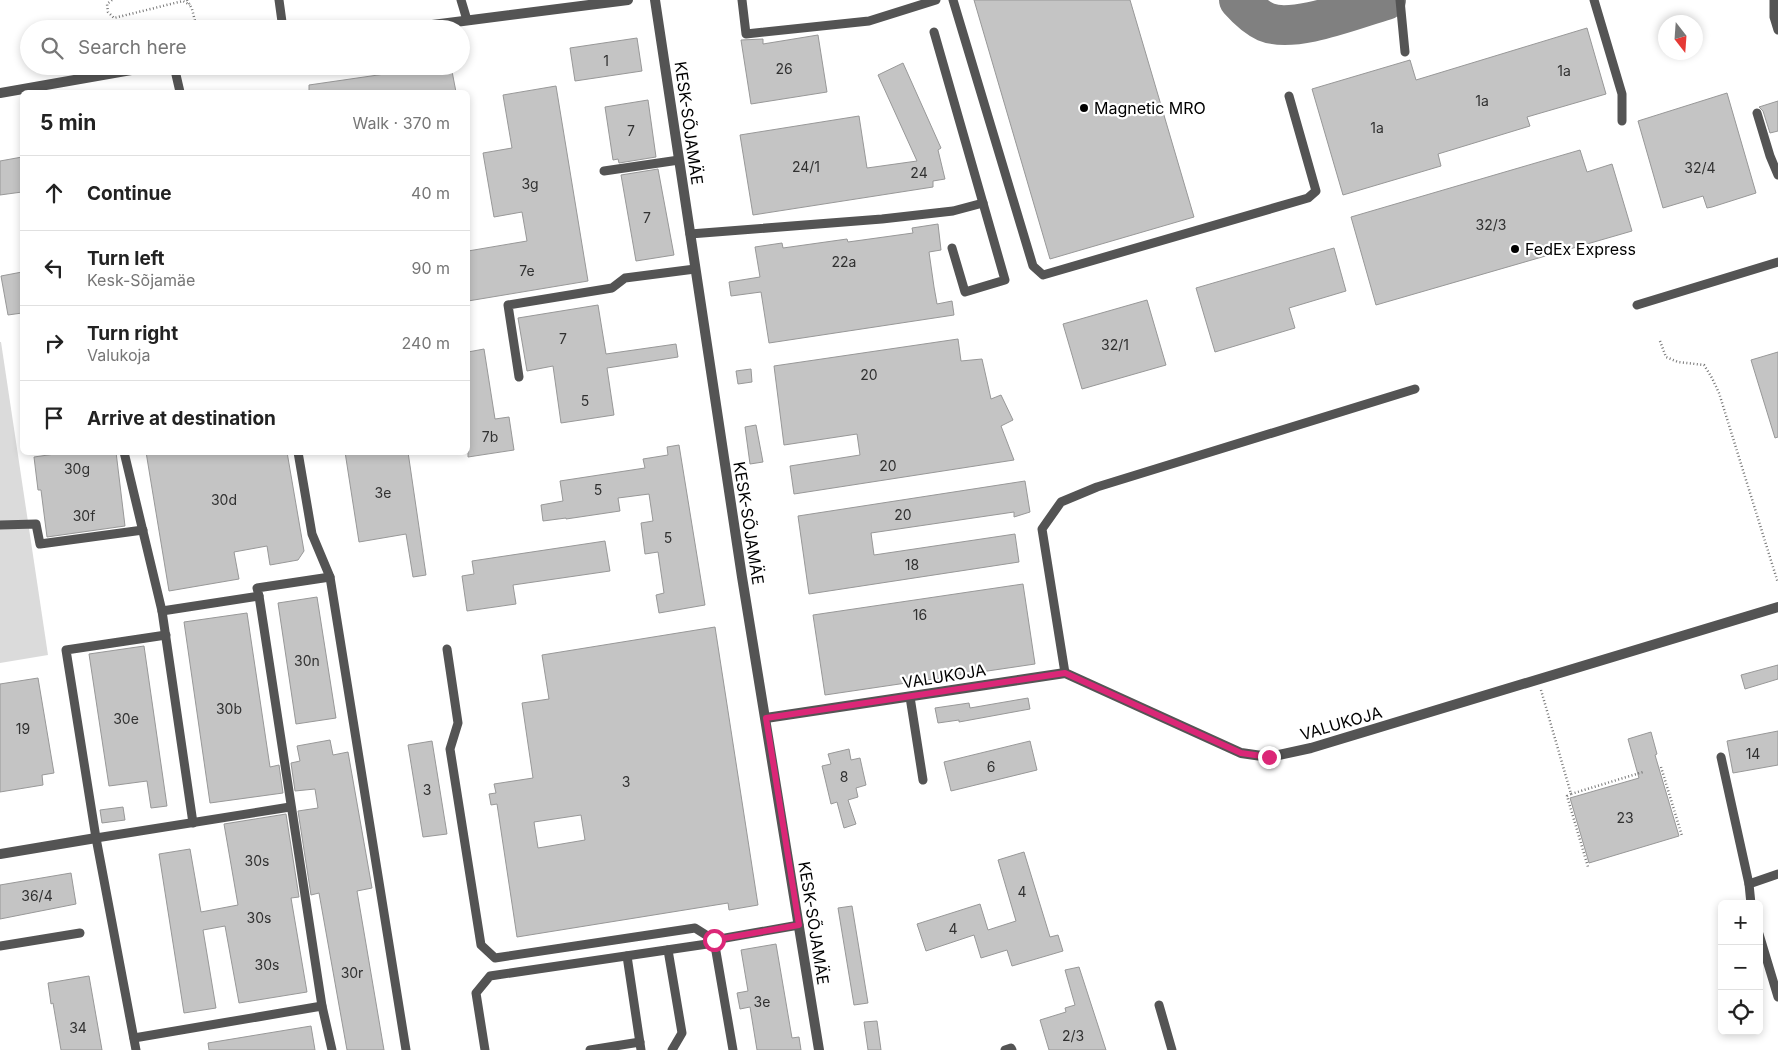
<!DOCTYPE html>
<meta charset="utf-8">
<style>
:root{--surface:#fff;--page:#f6f6f6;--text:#222;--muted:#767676;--line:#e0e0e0}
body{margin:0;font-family:Inter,sans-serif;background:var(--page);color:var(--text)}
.controls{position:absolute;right:15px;bottom:15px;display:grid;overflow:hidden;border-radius:8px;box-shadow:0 2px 8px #0003}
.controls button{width:45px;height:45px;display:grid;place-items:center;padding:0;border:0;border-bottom:1px solid var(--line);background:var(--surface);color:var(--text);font:25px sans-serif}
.compass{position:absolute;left:1658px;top:15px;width:45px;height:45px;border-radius:50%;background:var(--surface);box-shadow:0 2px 8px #0003;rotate:163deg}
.stop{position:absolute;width:15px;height:15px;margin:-11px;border:4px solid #db2777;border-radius:50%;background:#fff}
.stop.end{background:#db2777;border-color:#fff;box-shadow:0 1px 5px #0008}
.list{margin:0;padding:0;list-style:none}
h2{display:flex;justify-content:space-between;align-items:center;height:65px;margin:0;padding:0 20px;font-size:21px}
h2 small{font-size:16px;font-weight:400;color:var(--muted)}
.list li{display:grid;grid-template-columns:32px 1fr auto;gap:15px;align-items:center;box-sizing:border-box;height:75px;padding:0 20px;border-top:1px solid var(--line)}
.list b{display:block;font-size:19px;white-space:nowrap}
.list p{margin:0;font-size:16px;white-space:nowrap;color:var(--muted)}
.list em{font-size:16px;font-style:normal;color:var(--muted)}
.icon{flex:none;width:28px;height:28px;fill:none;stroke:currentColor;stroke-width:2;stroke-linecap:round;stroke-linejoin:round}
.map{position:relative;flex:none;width:1778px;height:1050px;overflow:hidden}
.search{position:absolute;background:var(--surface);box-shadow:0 2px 8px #0003;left:20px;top:20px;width:450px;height:55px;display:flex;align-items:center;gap:12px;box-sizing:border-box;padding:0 18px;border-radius:28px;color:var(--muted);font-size:19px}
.panel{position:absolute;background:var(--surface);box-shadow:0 2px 8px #0003;left:20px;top:90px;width:450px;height:365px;border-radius:8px}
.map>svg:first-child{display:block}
.green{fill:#dbdbdb}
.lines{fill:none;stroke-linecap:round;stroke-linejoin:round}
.taxiway{stroke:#808080;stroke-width:40}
.building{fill:#c4c4c4;stroke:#989898;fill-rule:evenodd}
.path{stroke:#767676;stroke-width:2.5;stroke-dasharray:1 2.5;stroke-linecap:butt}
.lane{stroke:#545454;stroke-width:9}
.street{stroke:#545454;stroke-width:10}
.route{stroke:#db2777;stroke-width:6}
.poi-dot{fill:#000;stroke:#fff;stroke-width:2}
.labels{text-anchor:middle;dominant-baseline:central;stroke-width:4.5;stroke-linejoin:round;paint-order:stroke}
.number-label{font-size:14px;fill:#313131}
.poi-label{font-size:16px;fill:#000;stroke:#fff;text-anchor:start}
.street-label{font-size:16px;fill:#000;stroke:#fff}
</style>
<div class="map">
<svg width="1778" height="1050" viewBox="0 0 1778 1050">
<rect width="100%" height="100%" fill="#fff"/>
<polygon class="green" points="0,342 1,342 48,655 0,663"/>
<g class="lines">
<path class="taxiway" d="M1239 0C1247 9 1255 17 1266 22 1294 34 1357 8 1386 0"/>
</g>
<g class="building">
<polygon points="974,0 1130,0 1194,217 1050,259"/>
<polygon points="1587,28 1606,94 1527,117 1530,126 1438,154 1441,166 1343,195 1312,89 1410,60 1416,80"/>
<polygon points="818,35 827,92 751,104 741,40 763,39 763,44"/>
<polygon points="637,38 642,71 575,81 570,48"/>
<polygon points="903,63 941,148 938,150 945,179 933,181 933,187 753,215 740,135 859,116 867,168 917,161 878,75"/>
<polygon points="440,66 451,66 456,92 309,92 309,85"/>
<polygon points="556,86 588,281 468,301 468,251 527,241 522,212 494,217 483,153 512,148 503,95"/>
<polygon points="1727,93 1756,193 1712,207 1707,208 1703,196 1663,208 1638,121"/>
<polygon points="648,100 656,157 619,163 618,159 613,160 605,107"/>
<polygon points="1778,101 1778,131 1770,133 1763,111 1759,107"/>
<polygon points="1580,150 1587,172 1612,164 1632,231 1376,305 1351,217"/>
<polygon points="22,157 22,192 0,195 0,161"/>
<polygon points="658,169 674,255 636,261 621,175"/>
<polygon points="938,224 941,250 929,252 934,287 937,304 952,301 954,315 769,343 761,292 731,296 729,282 760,277 755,247 782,243 783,248 847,239 848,242 913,233 912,228"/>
<polygon points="1334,248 1346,291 1289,308 1295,328 1215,352 1196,288"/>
<polygon points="22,272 22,313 8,315 1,276"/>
<polygon points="1147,300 1166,365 1082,389 1063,324"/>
<polygon points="598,305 606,354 676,344 678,357 607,368 614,415 561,423 553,366 527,371 518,318"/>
<polygon points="958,339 961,361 982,359 991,399 1001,395 1013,420 1001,426 1014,460 794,494 790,466 860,455 857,434 784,445 774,366"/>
<polygon points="484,349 495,419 509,417 514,450 468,457 468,352"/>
<polygon points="1778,352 1778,437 1775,438 1751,360"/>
<polygon points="751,369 752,382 738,384 736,371"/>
<polygon points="756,425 763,462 750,464 745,427"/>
<polygon points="679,445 705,605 659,613 656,595 664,593 658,552 645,554 641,523 653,521 649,494 618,498 620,511 566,519 566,518 543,521 541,505 563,501 560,481 645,468 643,459 668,455 667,447"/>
<polygon points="69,452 116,452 125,526 47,537 41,490 38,490 34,457"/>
<polygon points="146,452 287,452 304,551 298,560 270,565 267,546 234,552 239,579 169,591"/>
<polygon points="345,452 408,452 426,575 413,577 406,534 359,542"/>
<polygon points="1025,481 1030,512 1014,517 1014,512 871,533 874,555 1015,534 1019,562 809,594 798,516"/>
<polygon points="605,541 610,571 513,585 516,604 467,611 462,576 474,574 472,561"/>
<polygon points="1023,584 1035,664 825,695 813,615"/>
<polygon points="317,597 336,718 296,724 278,603"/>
<polygon points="247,613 270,767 279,765 283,793 210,803 184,622"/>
<path d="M715 627 758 905 729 910 728 903 517 937 497 804 491 805 489 794 496 793 494 784 533 778 522 703 549 699 542 655ZM581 815 585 840 538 848 534 822Z"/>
<polygon points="144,646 167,806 151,808 147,781 109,786 89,654"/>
<polygon points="1778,665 1778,679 1745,689 1741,675"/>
<polygon points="38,678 54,773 42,775 43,785 0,792 0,684"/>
<polygon points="1028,698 1030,709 959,722 959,720 938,723 935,708 969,703 970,708"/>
<polygon points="1778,731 1778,765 1733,773 1727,741"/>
<polygon points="1651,732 1657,754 1655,755 1679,836 1589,863 1570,798 1639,778 1628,739"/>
<polygon points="330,740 333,755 348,752 372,888 357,891 384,1050 347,1050 319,893 311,895 298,811 318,808 315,789 295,791 291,763 300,761 297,746"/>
<polygon points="432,741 447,834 423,837 408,745"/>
<polygon points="1030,741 1037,770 951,791 944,762"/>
<polygon points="849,749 851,760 860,758 866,785 856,788 858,797 848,800 856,824 844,828 837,802 831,804 822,766 831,764 828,754"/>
<polygon points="123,807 125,820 102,823 100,810"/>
<polygon points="286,814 299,897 291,898 307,992 239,1003 225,926 203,930 216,1008 184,1013 159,854 190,849 201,912 238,905 224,824"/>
<polygon points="1024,852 1050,937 1058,935 1063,951 1012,966 1007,950 981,958 974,935 926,951 917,924 980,904 988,930 1016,921 998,860"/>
<polygon points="71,873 76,904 0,919 0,885"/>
<polygon points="852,906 868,1003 854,1005 838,908"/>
<polygon points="776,944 792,1038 799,1037 801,1050 757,1050 750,1007 740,1009 737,993 748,991 741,950"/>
<polygon points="1079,967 1106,1050 1049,1050 1040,1020 1066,1012 1065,1008 1075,1005 1065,970"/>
<polygon points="89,976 102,1050 61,1050 53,1003 51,1004 48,983"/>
<polygon points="877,1021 881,1050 868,1050 864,1022"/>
<polygon points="311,1026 315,1050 209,1050 208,1043"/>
</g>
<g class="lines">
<g class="path">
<polyline points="112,0 107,4 108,12 114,18 183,1 190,5"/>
<polyline points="187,0 192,9 197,29"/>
<polyline points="1660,341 1666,357 1678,362 1704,365 1712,378 1719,393 1778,583"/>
<polyline points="1541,690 1571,794 1643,772"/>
<polyline points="1661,767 1682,836"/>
<polyline points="1571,794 1567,796 1588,867"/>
</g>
<g class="lane">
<polyline points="279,0 283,29"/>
<polyline points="461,0 467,20"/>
<polyline points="742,0 746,34 869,21 936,0"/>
<polyline points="953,0 1033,266 1043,275 1308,198 1316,191 1289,96"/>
<polyline points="1400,0 1405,52"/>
<polyline points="1594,0 1622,94 1622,121"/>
<polyline points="1774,0 1774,17 1778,30"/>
<polyline points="934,32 1005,280 965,292 952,248"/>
<polyline points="174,66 180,92"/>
<polyline points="1757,113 1770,156 1778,175"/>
<polyline points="604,171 679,160"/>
<polyline points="690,234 882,219 953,211 983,203"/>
<polyline points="1637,305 1778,262"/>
<polyline points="519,377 508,305 612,288 625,278 695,269"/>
<polyline points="124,452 162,611 193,823"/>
<polyline points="298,452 312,534 330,577 406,1050"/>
<polyline points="0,525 36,524 40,544 143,530"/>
<polyline points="259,596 322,1006 332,1050"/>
<polyline points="162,611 259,596 257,588 330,577"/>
<polyline points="447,649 458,723 450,749 481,945 495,958 695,928 714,940"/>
<polyline points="1065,673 1042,529 1061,502 1097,487 1415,389"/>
<polyline points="910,697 923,780"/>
<polyline points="1721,757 1749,884 1751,904"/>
<polyline points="96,838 290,807"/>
<polyline points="1749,884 1778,874"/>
<polyline points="1759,934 1778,997"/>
<polyline points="0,946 80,933"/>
<polyline points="668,950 682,1033 672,1050"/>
<polyline points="627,956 641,1050"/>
<polyline points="1159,1005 1172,1050"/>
<polyline points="134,1038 322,1006"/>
<polyline points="136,1050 96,838 66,650 166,635"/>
<polyline points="485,1050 476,993 490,976 714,943"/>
<polyline points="590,1050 640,1042"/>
<polyline points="733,1050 714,940 799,925"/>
<polyline points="1005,1050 1011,1048 1012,1050"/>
</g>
<g class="street">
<polyline points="655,0 742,577 819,1050"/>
<polyline points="401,29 628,0"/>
<polyline points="0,93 154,66"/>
<polyline points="766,718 1065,673 1241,753 1269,757 1311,748 1778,607"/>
<polyline points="0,854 96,838"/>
</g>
</g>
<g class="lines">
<polyline class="route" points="714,940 799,925 766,718 1065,673 1241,753 1269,757"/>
</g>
<g class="poi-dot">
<circle cx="1084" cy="108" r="5"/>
<circle cx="1515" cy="249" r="5"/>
</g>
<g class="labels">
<g class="number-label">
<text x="606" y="60">1</text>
<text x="784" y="68">26</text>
<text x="1564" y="70">1a</text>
<text x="1482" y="100">1a</text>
<text x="1377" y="127">1a</text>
<text x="631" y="130">7</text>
<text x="806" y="166">24/1</text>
<text x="1700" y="167">32/4</text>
<text x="919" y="172">24</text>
<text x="530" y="183">3g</text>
<text x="647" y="217">7</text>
<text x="1491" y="224">32/3</text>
<text x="844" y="261">22a</text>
<text x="527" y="270">7e</text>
<text x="563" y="338">7</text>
<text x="1115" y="344">32/1</text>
<text x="869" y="374">20</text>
<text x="585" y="400">5</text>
<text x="490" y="436">7b</text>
<text x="888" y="465">20</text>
<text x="77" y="468">30g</text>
<text x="598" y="489">5</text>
<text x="383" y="492">3e</text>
<text x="224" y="499">30d</text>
<text x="903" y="514">20</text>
<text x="84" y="515">30f</text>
<text x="668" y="537">5</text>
<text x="912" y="564">18</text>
<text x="920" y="614">16</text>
<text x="307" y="660">30n</text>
<text x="229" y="708">30b</text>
<text x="126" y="718">30e</text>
<text x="23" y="728">19</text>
<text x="1753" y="753">14</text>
<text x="991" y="766">6</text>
<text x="844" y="776">8</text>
<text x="626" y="781">3</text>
<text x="427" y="789">3</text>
<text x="1625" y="817">23</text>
<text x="257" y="860">30s</text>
<text x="1022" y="891">4</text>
<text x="37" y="895">36/4</text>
<text x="259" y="917">30s</text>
<text x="953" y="928">4</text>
<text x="267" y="964">30s</text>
<text x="352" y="972">30r</text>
<text x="762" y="1001">3e</text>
<text x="78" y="1027">34</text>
<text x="1073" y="1035">2/3</text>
</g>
<g class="poi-label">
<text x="1094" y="108">Magnetic MRO</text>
<text x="1525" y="249">FedEx Express</text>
</g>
<g class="street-label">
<text transform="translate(689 123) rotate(82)">KESK-SÕJAMÄE</text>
<text transform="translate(749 523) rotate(81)">KESK-SÕJAMÄE</text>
<text transform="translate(944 676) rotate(-9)">VALUKOJA</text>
<text transform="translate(1341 723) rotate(-16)">VALUKOJA</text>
<text transform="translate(814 923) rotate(81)">KESK-SÕJAMÄE</text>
</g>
</g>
</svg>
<div class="controls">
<button>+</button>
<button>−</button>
<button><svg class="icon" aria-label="locate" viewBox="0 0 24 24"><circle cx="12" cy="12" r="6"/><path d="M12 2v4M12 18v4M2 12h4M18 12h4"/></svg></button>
</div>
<svg class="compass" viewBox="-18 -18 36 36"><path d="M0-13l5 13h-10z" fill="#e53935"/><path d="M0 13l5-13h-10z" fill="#767676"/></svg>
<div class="stop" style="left:714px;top:940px"></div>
<div class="stop end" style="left:1269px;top:757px"></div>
<div class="search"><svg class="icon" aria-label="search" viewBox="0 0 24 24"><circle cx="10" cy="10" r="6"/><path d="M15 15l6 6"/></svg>Search here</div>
<section class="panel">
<h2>5 min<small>Walk · 370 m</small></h2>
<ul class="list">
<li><svg class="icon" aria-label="ahead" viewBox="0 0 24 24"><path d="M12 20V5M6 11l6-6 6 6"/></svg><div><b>Continue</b></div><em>40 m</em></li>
<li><svg class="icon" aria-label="left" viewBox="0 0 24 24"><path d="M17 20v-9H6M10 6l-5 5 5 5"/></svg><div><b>Turn left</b><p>Kesk-Sõjamäe</p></div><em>90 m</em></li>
<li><svg class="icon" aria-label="right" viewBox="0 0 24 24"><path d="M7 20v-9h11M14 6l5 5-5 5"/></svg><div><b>Turn right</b><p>Valukoja</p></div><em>240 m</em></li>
<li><svg class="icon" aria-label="arrive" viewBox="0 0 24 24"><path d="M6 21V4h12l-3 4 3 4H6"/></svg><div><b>Arrive at destination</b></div></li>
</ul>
</section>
</div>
